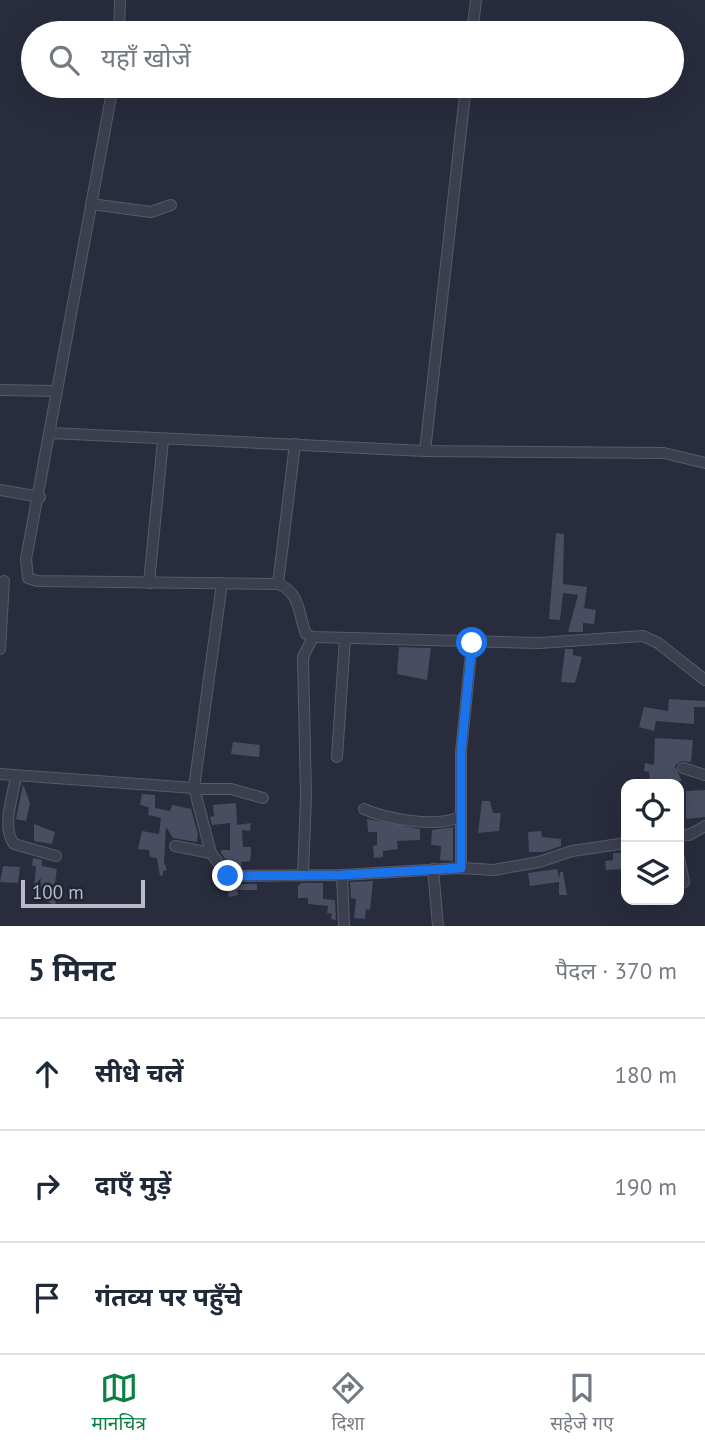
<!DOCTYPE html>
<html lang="hi">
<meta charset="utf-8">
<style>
:root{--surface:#fff;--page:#f2f2f3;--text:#1f2937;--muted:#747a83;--line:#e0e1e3;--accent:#0b8043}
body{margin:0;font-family:"PT Sans","Noto Sans Devanagari",sans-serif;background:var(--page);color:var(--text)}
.controls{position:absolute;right:21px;bottom:21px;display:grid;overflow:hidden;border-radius:14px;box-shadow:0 7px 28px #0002}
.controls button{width:63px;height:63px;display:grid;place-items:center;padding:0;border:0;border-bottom:2px solid var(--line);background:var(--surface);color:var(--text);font:35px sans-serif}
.scale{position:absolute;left:21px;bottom:18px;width:124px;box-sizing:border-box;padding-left:7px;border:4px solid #b8bac8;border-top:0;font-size:19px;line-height:24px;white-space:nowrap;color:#b8bac8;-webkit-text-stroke:5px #202433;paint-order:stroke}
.stop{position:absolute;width:21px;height:21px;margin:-16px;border:5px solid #1a73e8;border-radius:50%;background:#fff}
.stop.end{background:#1a73e8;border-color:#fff;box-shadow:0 2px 7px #0008}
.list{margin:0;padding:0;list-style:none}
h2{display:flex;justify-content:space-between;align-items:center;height:91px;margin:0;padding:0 28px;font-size:30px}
h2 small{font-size:23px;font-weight:400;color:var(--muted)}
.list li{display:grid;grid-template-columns:46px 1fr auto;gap:21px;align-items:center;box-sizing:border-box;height:112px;padding:0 28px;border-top:2px solid var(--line)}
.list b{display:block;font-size:26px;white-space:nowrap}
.list em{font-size:23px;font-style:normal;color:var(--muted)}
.icon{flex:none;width:38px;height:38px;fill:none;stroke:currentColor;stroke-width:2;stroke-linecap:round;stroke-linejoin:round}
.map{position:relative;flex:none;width:705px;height:926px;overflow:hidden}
.search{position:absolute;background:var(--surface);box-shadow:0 7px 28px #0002;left:21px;right:21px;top:21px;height:77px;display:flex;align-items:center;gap:18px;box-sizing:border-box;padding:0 24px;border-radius:38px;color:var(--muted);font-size:26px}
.sheet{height:427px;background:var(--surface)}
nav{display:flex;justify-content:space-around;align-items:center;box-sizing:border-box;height:98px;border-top:2px solid var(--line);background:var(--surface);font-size:19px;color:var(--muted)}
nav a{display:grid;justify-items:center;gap:4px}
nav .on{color:var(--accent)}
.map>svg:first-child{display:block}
.building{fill:#494d61}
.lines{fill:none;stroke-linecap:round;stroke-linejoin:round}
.minor-casing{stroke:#575a68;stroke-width:12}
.minor{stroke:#3c3f4d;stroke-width:10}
.route{stroke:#1a73e8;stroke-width:9}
</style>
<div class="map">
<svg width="705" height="926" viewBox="0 0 705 926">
<rect width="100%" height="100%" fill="#282c3d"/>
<g class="building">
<polygon points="556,533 564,534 563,584 587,587 584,608 596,610 594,624 583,623 583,632 568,632 578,595 563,593 560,620 549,619"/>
<polygon points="399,647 431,648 427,680 397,674"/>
<polygon points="565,649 573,649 573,655 582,657 575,683 561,682"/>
<polygon points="669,699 705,701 705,707 694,707 694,724 656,721 654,731 639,727 644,707 668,711"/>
<polygon points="655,738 693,740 691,762 681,761 675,766 682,781 659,781 659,784 650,784 649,772 644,771 645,763 654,765"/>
<polygon points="233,742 260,745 259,757 231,754"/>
<polygon points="23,784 30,803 26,821 16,819"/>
<polygon points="705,790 705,817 686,819 686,791"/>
<polygon points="142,794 155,795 155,808 170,811 172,805 191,809 198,834 197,842 173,838 166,827 164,862 167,870 163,871 163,875 160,876 157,858 150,857 149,850 138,849 142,831 159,834 161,818 148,815 149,807 152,808 140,805"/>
<polygon points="482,801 490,801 493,813 501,813 499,831 478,833"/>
<polygon points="236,803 237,825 251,823 250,831 242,830 243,847 251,847 251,854 250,861 241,862 242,868 232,868 221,853 221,850 230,850 230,823 212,825 210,817 214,816 213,805"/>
<polygon points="367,819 420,829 420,840 397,841 398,849 383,851 383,857 374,858 373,846 377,845 377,832 368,832"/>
<polygon points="34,824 55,832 52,844 34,841"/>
<polygon points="453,827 453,861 440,860 441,846 431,845 432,830"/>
<polygon points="541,831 542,837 561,839 561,846 543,852 529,852 528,832"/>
<polygon points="613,853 626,853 626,869 606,870 605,861 613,860"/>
<polygon points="33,858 42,860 42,866 57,869 53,896 57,897 55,905 36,897 38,888 34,888 36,866 32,866"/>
<polygon points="3,866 20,867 18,883 0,882"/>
<polygon points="557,869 559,878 560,872 563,872 567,895 559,895 559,882 530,886 528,873"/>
<polygon points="373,881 370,910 366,909 365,919 354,918 356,899 351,898 350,882"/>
<polygon points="301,883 323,883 323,899 335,900 336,920 331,919 332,914 327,913 328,906 308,904 308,898 298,898 298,886"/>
<polygon points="226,884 257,884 257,890 237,890 238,895 229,897"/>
</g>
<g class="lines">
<g class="minor-casing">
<g id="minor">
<polyline points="119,33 120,0"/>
<polyline points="472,33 476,0"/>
<path d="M113 86 26 559 28 578 37 581 278 584C301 593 298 614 306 634L313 637 539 643 643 636 658 643 705 680"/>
<polyline points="424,86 466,90"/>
<polyline points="91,204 151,212 171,205"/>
<polyline points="0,390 57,391"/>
<polyline points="51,433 425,451 664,453 705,463"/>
<polyline points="425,451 466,86"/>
<polyline points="0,490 40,497"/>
<polyline points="149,583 163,440"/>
<polyline points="222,583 194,788 211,853 228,876 342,875 461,868 494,870 539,862 572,851 626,843"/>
<polyline points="278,584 295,444"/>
<polyline points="0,649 4,581"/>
<polyline points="337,757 345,639"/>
<polyline points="683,768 705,775"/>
<polyline points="0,774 194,788"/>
<path d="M16 777C13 796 1 827 14 844L56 856"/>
<polyline points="195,789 231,789 263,798"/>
<path d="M364 809C386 819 437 828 459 817"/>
<polyline points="679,834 689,835 705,826"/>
<polyline points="175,846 211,853"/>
<polyline points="679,858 684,882"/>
<polyline points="461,868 461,752 472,643"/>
<polyline points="433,869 438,926"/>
<polyline points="303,875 306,796 303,657 313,637"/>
<polyline points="342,875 344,926"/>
</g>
</g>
<use href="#minor" class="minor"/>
</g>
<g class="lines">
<polyline class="route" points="228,876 342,875 461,868 461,752 472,643"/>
</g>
</svg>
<div class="controls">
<button><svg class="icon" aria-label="locate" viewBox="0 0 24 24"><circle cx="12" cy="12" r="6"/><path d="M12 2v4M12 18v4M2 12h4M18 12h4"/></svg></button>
<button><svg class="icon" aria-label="layers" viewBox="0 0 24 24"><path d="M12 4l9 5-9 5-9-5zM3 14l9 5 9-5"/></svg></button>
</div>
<div class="scale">100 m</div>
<div class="stop" style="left:472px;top:643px"></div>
<div class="stop end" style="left:228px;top:876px"></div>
<div class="search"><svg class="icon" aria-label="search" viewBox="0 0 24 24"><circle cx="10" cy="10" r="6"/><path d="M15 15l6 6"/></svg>यहाँ खोजें</div>
</div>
<section class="sheet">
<h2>5 मिनट<small>पैदल · 370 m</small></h2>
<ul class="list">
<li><svg class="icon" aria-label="ahead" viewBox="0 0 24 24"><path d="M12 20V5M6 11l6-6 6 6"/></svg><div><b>सीधे चलें</b></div><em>180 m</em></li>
<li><svg class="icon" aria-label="right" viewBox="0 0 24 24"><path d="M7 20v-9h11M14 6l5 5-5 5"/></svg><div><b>दाएँ मुड़ें</b></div><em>190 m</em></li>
<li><svg class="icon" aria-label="arrive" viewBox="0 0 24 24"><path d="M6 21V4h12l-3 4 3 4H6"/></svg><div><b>गंतव्य पर पहुँचे</b></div></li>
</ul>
</section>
<nav>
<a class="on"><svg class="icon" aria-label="map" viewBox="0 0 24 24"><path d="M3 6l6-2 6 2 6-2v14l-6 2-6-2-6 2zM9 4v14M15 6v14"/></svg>मानचित्र</a>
<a><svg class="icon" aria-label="directions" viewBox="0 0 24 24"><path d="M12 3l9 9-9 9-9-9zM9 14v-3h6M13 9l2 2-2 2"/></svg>दिशा</a>
<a><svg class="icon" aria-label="saved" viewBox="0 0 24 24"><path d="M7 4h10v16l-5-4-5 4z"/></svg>सहेजे गए</a>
</nav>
